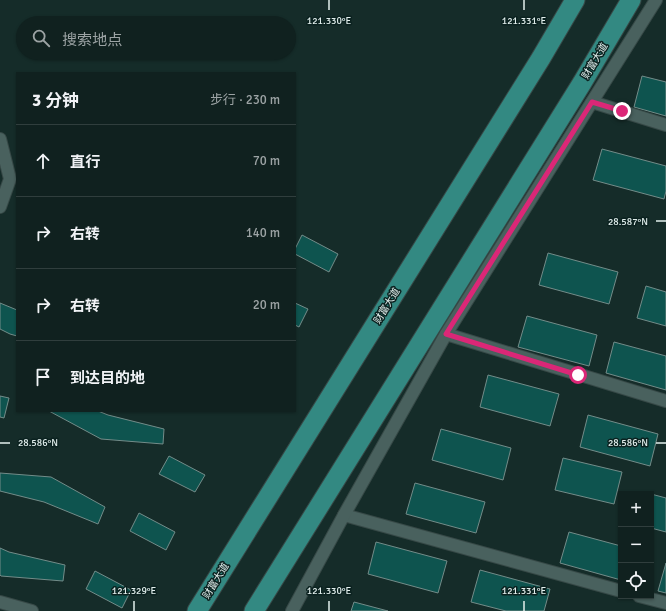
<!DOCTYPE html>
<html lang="zh">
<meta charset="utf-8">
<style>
:root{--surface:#10211f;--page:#1e2e2c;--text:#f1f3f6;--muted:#9ca3a4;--line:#303e3d}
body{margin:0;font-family:Signika,"Noto Sans SC",sans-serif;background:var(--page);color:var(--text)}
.controls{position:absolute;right:12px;bottom:12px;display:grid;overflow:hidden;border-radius:0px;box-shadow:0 1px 3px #0004}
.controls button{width:36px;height:36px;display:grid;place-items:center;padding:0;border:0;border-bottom:1px solid var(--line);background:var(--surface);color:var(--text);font:20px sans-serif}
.stop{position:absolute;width:12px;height:12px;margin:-9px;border:3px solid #db2777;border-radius:50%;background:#fff}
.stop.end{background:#db2777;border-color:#fff;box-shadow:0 1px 4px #0008}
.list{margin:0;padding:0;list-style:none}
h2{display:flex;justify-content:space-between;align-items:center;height:52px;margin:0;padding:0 16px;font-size:17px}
h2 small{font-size:13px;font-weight:400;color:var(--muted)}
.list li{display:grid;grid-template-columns:26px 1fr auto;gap:12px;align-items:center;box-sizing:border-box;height:72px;padding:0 16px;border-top:1px solid var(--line)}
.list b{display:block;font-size:15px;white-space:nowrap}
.list em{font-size:13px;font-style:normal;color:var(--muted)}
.icon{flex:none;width:22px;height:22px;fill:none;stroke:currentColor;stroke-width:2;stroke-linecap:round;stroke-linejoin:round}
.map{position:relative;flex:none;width:666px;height:611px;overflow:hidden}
.search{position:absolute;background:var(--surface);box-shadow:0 1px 3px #0004;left:16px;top:16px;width:280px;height:44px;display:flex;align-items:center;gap:10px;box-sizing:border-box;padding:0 14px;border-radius:22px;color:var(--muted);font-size:15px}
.panel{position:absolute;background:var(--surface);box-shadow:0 1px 3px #0004;left:16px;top:72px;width:280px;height:340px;border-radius:0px}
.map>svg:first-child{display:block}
.building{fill:#0e544f;stroke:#738c89}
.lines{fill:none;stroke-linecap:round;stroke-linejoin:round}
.minor-casing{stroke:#374947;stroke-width:14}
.primary-casing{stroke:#374947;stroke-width:21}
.minor{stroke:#49615e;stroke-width:12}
.primary{stroke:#338982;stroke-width:19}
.route{stroke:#db2777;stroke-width:5}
.ticks{fill:none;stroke:#e2efed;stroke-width:1.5}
.labels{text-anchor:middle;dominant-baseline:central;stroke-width:3;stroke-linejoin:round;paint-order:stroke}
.street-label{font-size:10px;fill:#e2efed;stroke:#0b2220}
.ticks-label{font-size:10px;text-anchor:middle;fill:#e2efed;stroke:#0b2220;stroke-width:3;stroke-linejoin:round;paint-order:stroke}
</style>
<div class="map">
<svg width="666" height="611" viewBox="0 0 666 611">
<rect width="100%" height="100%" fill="#152c29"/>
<g class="building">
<polygon points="642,76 666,82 666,116 634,107"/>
<polygon points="602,149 666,166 666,191 664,199 593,180"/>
<polygon points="302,235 338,254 329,272 295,254 295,249"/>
<polygon points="548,253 618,272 609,304 539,285"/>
<polygon points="646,286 666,292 666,326 637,318"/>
<polygon points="0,303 17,310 17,336 10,334 0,329"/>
<polygon points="295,303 308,309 299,327 295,325"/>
<polygon points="527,316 597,335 589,366 518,347"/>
<polygon points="614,342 666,356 666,390 606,373"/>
<polygon points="488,375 559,394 550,426 480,407"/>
<polygon points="0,396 9,398 4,418 0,417"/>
<polygon points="49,411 98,411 108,415 164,429 163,444 101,439"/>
<polygon points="588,415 658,434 650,466 580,447"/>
<polygon points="441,429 511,448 503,480 432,460"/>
<polygon points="169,456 205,475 195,492 159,474"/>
<polygon points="563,458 622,472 614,504 555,490"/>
<polygon points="0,473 51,477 105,507 98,524 44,502 0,491"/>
<polygon points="415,483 485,502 476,533 406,514"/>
<polygon points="651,494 666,498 666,532 651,528"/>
<polygon points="139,513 175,532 166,550 130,531"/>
<polygon points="569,532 621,546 621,580 560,563"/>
<polygon points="376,542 447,561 438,593 368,574"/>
<polygon points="0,548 9,552 65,565 63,581 1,576 0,575"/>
<polygon points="666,563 666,593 658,591"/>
<polygon points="480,570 550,589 544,611 506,611 471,602"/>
<polygon points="95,571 131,590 122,608 86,589"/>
<polygon points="354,602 388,611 351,611"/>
</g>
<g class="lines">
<g class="minor-casing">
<g id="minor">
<polyline points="592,102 666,125"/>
<polyline points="0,139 10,179 0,207"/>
<polyline points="446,334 666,401"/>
<polyline points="344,515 621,591"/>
<polyline points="639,596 666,603"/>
<polyline points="0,602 32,611"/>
<polyline points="292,611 344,515 446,334 656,0"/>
</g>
</g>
<g class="primary-casing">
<g id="primary">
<polyline points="197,611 541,58 575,0"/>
<polyline points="254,611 582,83 631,0"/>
</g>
</g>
<use href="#minor" class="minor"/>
<use href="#primary" class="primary"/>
</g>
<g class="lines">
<polyline class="route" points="578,375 446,334 592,102 622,111"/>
</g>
<path class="ticks" d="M329 0V10M524 0V10M656 221H666M0 443H10M656 443H666M134 601V611M329 601V611M524 601V611"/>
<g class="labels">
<g class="street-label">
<text transform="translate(595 61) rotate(-59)">财富大道</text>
<text transform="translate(387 306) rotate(-58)">财富大道</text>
<text transform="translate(216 581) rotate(-58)">财富大道</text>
</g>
</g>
<g class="ticks-label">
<text x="329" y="24">121.330°E</text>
<text x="524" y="24">121.331°E</text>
<text x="628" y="225">28.587°N</text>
<text x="38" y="446">28.586°N</text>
<text x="628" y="446">28.586°N</text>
<text x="134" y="594">121.329°E</text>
<text x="329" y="594">121.330°E</text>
<text x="524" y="594">121.331°E</text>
</g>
</svg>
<div class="controls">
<button>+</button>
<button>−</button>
<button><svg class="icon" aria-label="locate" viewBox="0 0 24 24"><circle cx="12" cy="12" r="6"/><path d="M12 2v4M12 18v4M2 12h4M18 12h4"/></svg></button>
</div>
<div class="stop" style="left:578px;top:375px"></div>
<div class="stop end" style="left:622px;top:111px"></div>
<div class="search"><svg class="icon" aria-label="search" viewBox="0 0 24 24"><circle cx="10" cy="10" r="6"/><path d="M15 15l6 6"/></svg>搜索地点</div>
<section class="panel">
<h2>3 分钟<small>步行 · 230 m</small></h2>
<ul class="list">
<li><svg class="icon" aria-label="ahead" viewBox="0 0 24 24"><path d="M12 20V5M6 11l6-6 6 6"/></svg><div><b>直行</b></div><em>70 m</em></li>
<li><svg class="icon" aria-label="right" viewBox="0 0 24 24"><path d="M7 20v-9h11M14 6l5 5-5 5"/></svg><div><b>右转</b></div><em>140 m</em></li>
<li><svg class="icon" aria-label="right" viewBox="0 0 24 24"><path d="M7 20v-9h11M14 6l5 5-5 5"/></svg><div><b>右转</b></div><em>20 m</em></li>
<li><svg class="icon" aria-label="arrive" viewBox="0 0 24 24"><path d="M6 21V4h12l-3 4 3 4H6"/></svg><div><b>到达目的地</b></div></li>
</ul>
</section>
</div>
